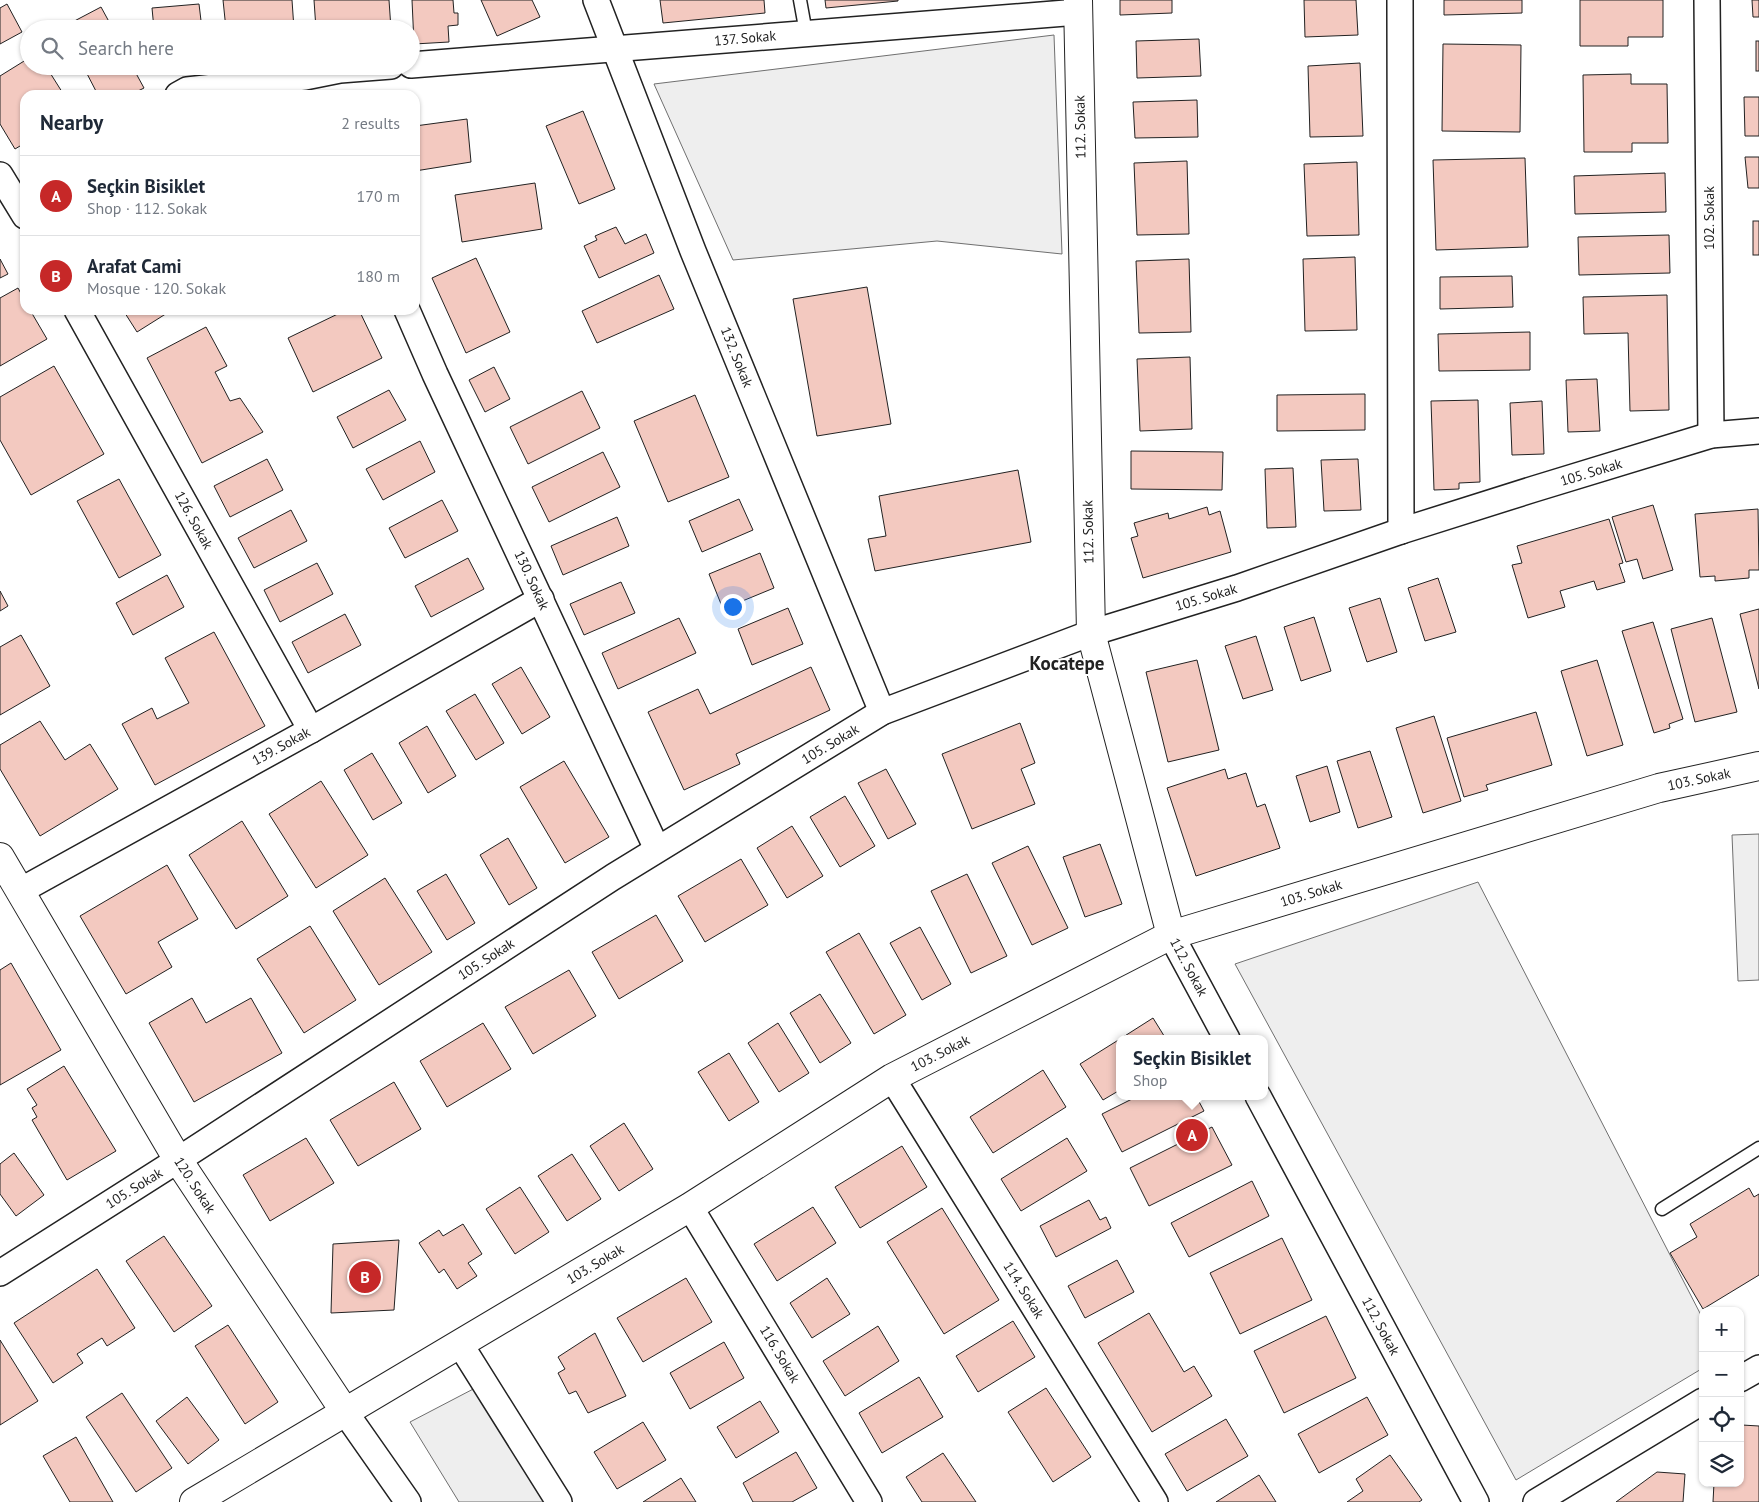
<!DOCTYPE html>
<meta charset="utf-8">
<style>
:root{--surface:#fff;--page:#f2f2f3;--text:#1f2937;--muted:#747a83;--line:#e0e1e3;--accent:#c62828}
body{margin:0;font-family:"PT Sans",sans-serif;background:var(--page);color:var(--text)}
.controls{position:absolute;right:15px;bottom:15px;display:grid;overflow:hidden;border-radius:10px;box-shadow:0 1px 4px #0004}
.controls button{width:45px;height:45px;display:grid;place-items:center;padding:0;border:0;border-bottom:1px solid var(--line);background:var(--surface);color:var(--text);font:25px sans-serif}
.you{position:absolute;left:732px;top:606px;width:18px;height:18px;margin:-12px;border:4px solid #fff;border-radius:50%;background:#1a73e8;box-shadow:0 0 0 8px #1a73e833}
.badge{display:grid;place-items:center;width:32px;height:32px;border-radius:50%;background:var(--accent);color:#fff;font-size:16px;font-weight:700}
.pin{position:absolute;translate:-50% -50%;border:2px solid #fff;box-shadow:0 1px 5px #0006}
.popup{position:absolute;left:1116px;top:1035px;width:152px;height:65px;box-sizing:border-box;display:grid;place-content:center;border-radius:10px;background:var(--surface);filter:drop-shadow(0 1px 4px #0005);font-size:16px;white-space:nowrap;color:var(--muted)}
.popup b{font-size:19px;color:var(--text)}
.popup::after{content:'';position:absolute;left:50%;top:100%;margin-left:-10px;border:10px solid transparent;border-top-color:var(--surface)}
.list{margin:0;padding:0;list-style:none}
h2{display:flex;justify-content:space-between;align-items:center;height:65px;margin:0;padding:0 20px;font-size:21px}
h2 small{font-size:16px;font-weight:400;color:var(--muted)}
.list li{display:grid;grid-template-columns:32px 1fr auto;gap:15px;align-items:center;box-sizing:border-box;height:80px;padding:0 20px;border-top:1px solid var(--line)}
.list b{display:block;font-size:19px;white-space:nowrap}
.list p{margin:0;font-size:16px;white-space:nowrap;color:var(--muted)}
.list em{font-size:16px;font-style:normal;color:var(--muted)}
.icon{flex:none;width:28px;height:28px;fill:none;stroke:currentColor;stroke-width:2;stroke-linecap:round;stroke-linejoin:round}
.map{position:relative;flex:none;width:1759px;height:1502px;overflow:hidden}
.search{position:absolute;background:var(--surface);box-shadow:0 1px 4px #0004;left:20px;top:20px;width:400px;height:55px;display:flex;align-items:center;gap:12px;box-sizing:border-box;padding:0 18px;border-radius:28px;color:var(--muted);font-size:19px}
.panel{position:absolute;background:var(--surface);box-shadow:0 1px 4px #0004;left:20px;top:90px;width:400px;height:225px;border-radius:15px}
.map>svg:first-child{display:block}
.green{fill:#eee;stroke:#6f6f6f}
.building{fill:#f3c9c0;stroke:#222}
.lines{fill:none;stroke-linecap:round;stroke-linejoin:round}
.service-casing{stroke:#222;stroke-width:15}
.minor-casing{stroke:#222;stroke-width:28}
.tertiary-casing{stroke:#222;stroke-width:30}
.secondary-casing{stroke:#222;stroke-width:30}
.service{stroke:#fff;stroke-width:12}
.minor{stroke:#fff;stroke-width:25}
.tertiary{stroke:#fff;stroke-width:28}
.secondary{stroke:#fff;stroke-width:28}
.labels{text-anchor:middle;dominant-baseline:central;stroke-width:4;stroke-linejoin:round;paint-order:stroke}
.street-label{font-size:14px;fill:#222;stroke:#fff}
.district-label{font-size:19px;font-weight:bold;fill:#222;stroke:#fff}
</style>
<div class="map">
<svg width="1759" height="1502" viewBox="0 0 1759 1502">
<rect width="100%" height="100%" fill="#fff"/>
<g class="green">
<polygon points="1054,35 1062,254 937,241 733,260 654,84"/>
<polygon points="1759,834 1759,980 1738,981 1732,835"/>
<polygon points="1478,882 1703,1319 1703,1368 1516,1480 1235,964"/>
<polygon points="479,1386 554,1502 459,1502 410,1422"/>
</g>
<g class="building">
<polygon points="223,0 292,0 294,29 226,29"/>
<polygon points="314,0 389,0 391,29 316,29"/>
<polygon points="412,0 453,0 454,13 458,13 458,25 448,26 449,42 414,44"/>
<polygon points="481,0 532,0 540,17 497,36"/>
<polygon points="660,0 764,0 765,13 663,23"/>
<polygon points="825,0 898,0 898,1 826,8"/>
<polygon points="1120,0 1172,0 1172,13 1120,15"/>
<polygon points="1304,0 1356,0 1358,35 1305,37"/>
<polygon points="1444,0 1522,0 1522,13 1444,15"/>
<polygon points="1580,0 1663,0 1663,37 1628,37 1628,46 1580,46"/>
<polygon points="1752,0 1759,0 1759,17 1753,17"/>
<polygon points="7,4 22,32 0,44 0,8"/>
<polygon points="199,4 202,29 154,29 152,8"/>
<polygon points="101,7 113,29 64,29 63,27"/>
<polygon points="1199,39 1201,76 1137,78 1136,41"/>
<rect x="1756" y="41" width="3" height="30"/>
<polygon points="1443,44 1521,45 1520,132 1442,131"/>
<polygon points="29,58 29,66 38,66 42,71 47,68 64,95 25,95 25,143 15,149 0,124 0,76"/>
<polygon points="1360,63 1363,136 1310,137 1308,66"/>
<polygon points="83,66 132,66 144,88 130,95 98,95"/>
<polygon points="1631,74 1631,84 1667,84 1668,143 1632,143 1632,152 1584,152 1583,75"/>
<polygon points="1744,97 1759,97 1759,136 1745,136"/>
<polygon points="1197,100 1198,137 1135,138 1133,102"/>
<polygon points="583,111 615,189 579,204 546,126"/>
<polygon points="467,119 471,162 415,171 415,126"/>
<polygon points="1745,157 1759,157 1759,188 1748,188"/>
<polygon points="1525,158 1528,247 1436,250 1433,160"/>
<polygon points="1187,161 1189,234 1137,235 1134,163"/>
<polygon points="1357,162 1359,235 1307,236 1304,164"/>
<polygon points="1665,173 1666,212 1575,214 1574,176"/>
<polygon points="535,183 542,229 462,242 455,195"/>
<rect x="1753" y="221" width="6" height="34"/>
<polygon points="616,227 625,244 646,234 654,253 599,278 584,246 597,240 595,236"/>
<polygon points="1669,235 1670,273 1579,275 1578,237"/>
<polygon points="1355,257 1357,330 1305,331 1303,259"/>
<polygon points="476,258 510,332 466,353 432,278"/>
<polygon points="0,259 8,274 0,278"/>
<polygon points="1189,259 1191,332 1139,333 1136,261"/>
<polygon points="659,275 674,309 597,343 582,311"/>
<polygon points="1512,276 1513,307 1440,309 1440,277"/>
<polygon points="867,287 891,424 817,436 793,299"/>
<polygon points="18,288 25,301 25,310 30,310 47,339 0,366 0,298"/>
<polygon points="1667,295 1669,410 1630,411 1628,333 1584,334 1583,297"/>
<polygon points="123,310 172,310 137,332"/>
<polygon points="346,310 359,310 382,358 313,392 288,338"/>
<polygon points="206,327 227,366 215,372 230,401 240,398 263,432 202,463 147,358"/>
<polygon points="1530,332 1530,370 1439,371 1438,334"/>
<polygon points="1190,357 1192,429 1140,431 1137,359"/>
<polygon points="54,366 104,454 31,495 0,440 0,397"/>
<polygon points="494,367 510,399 485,412 469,380"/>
<polygon points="1597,379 1600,431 1568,432 1566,380"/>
<polygon points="389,390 406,420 353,448 337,417"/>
<polygon points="582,391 600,428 528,464 510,427"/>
<polygon points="1365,394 1365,430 1277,431 1277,395"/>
<polygon points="695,395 729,477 668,502 634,421"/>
<polygon points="1478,400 1480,482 1459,483 1459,489 1434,490 1431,401"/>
<polygon points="1542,401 1544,454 1512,455 1510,403"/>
<polygon points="420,441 435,472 383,500 366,469"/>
<polygon points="1131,451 1223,452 1222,490 1131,489"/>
<polygon points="603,452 620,487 549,522 532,487"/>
<polygon points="267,459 283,490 230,517 214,486"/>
<polygon points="1358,459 1361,510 1324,511 1321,460"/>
<polygon points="1293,468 1296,527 1267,528 1265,469"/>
<polygon points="1018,470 1031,542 875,571 868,539 886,536 879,496"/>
<polygon points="119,479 161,555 119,578 77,501"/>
<polygon points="739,499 753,530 702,552 689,521"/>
<polygon points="442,500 458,531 405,558 389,528"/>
<polygon points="1653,505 1673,570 1643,579 1637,559 1626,562 1612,517"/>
<polygon points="1207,507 1209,515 1220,511 1231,552 1143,578 1131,538 1138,536 1134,523 1168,513 1169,519"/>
<polygon points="1758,509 1759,570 1749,570 1749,578 1715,581 1715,576 1700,577 1695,514"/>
<polygon points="291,510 307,541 254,568 238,538"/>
<polygon points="617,517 629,546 563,575 551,546"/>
<polygon points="1609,519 1623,563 1619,564 1625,582 1597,590 1594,581 1560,591 1565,607 1528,618 1512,565 1522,563 1517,546"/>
<polygon points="760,553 774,588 723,609 709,574"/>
<polygon points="468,558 484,589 431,617 415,586"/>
<polygon points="317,563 333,594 280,622 264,590"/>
<polygon points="167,575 184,607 133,635 116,603"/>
<polygon points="1438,578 1456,632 1425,641 1408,588"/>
<polygon points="621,582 635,613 584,635 570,604"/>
<polygon points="0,591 8,606 0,611"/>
<polygon points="1380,598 1397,652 1367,662 1349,608"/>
<polygon points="788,608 803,644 752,665 738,629"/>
<polygon points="1759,609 1759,689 1740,614"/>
<polygon points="345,614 361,645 308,673 292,642"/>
<polygon points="1314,617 1331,671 1301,681 1284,627"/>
<polygon points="679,618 696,653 618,689 602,653"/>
<polygon points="1712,618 1737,712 1695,722 1671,629"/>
<polygon points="1653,622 1683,719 1669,724 1670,728 1654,733 1622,631"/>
<polygon points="214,632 265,726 155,785 122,724 152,708 157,719 189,703 165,658"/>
<polygon points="21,635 50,686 0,715 0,647"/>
<polygon points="1256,636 1273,690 1243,699 1225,646"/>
<polygon points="1197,660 1219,750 1168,762 1146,672"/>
<polygon points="1597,660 1623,745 1587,756 1561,671"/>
<polygon points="521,667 550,717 522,734 492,684"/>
<polygon points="811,667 830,710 736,754 740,764 684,790 648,712 698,689 710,714"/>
<polygon points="475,694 504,743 476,760 446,711"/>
<polygon points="1536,712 1552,765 1486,785 1488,790 1464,797 1447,738"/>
<polygon points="1434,716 1461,801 1423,813 1396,728"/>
<polygon points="40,721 65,760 90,744 118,789 40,836 0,769 0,745"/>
<polygon points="1020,723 1035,763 1021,769 1035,804 972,829 942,754"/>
<polygon points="427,726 456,776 428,793 399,743"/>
<polygon points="1370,751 1392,817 1358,828 1337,761"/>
<polygon points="372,753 402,803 373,820 344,770"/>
<polygon points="564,761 609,837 565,863 520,787"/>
<polygon points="1327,766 1340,812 1310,822 1296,776"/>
<polygon points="886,769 916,824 888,839 858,783"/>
<polygon points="1225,769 1228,779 1246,773 1257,807 1265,804 1280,848 1196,876 1167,788"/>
<polygon points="321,781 368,855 316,888 269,814"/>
<polygon points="845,796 875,846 840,867 810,817"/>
<polygon points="242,821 288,896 236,929 189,855"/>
<polygon points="792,826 823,876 787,898 757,848"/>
<polygon points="508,838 537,888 509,905 480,855"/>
<polygon points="1100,844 1122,904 1085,917 1063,857"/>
<polygon points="1028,846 1068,928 1032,945 992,863"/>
<polygon points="741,859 768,905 705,942 678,896"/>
<polygon points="167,865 198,919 158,942 172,967 126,994 80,916"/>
<polygon points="446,874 475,923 447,940 417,891"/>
<polygon points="967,874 1007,956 971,973 931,891"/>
<polygon points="385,878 432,952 379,985 333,911"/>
<polygon points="656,915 683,961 619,999 592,952"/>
<polygon points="310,926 356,1000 304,1033 257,959"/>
<polygon points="920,927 951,984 922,1000 890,943"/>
<polygon points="859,933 906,1015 874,1034 826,952"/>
<polygon points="11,963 61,1050 0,1085 0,970"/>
<polygon points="569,970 596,1016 533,1054 505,1007"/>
<polygon points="820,994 851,1043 820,1063 790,1013"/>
<polygon points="192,998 206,1023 251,998 282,1053 194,1102 149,1023"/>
<polygon points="1153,1018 1166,1039 1120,1039"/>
<polygon points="483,1023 511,1069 447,1107 420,1061"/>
<polygon points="778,1023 809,1073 779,1092 748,1043"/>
<polygon points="1120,1039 1120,1090 1103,1100 1080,1064"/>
<polygon points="729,1053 759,1102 729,1121 698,1072"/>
<polygon points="64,1066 116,1151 67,1180 32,1120 37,1117 32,1108 37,1105 27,1089"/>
<polygon points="1043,1070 1066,1107 993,1153 970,1117"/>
<polygon points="394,1082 421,1129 358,1166 330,1120"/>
<polygon points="1138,1096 1196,1096 1204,1111 1122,1152 1102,1114"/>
<polygon points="624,1123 653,1169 619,1191 590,1146"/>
<polygon points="1212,1127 1232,1165 1149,1206 1130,1168"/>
<polygon points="306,1138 334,1183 270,1221 243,1175"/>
<polygon points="1067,1138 1087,1171 1021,1211 1001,1179"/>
<polygon points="902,1146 927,1187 860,1228 835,1187"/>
<polygon points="14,1153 44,1195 16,1216 0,1194 0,1164"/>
<polygon points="572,1154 601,1199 567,1221 538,1176"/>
<polygon points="1252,1181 1269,1216 1189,1257 1171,1223"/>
<polygon points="520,1187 549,1232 515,1254 486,1209"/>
<polygon points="1749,1188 1754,1197 1759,1194 1759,1275 1703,1309 1670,1253 1697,1237 1690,1224"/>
<polygon points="1089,1200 1100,1220 1106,1217 1111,1228 1056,1257 1040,1226"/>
<polygon points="813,1207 836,1243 777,1281 754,1244"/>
<polygon points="942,1208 999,1300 944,1334 887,1242"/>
<polygon points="463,1224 482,1254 468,1263 477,1276 457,1289 444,1269 439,1273 419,1243 439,1230 443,1236"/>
<polygon points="164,1236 212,1306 174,1332 126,1261"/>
<polygon points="1282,1238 1312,1300 1240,1334 1210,1273"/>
<polygon points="399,1240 394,1310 331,1313 333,1244"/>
<polygon points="1117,1260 1134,1292 1085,1318 1068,1286"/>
<polygon points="97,1269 135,1328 107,1346 102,1338 77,1354 83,1363 53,1383 14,1323"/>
<polygon points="686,1278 712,1322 643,1362 617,1318"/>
<polygon points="827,1278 850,1314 812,1338 790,1303"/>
<polygon points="1149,1313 1184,1372 1194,1366 1212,1396 1152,1432 1098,1343"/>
<polygon points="1326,1316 1356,1378 1284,1413 1254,1351"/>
<polygon points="1013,1321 1035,1357 978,1392 956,1356"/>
<polygon points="228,1325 278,1402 245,1424 195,1346"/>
<polygon points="878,1326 899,1361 845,1396 823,1361"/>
<polygon points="595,1333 626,1396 588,1413 576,1391 569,1394 558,1373 565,1369 558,1357"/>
<polygon points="0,1340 38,1401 0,1425"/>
<polygon points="724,1342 744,1378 690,1409 670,1373"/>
<polygon points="919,1377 943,1417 882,1453 859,1413"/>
<polygon points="1046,1388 1091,1457 1053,1482 1008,1412"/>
<polygon points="122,1393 172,1468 136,1492 86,1417"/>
<polygon points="187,1397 219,1440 188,1464 156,1421"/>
<polygon points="1367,1397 1388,1435 1319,1473 1298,1434"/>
<polygon points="760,1401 779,1432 736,1458 717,1427"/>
<polygon points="1226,1419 1248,1456 1187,1491 1165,1454"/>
<polygon points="643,1422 666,1460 617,1489 594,1452"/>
<polygon points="1742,1425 1759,1426 1759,1502 1713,1502 1714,1483 1740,1483"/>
<polygon points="76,1437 113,1502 70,1502 43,1456"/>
<polygon points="796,1452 817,1488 792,1502 753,1502 743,1483"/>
<polygon points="943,1453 976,1502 922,1502 906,1477"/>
<polygon points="1390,1455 1422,1500 1419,1502 1347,1502 1363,1491 1356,1479"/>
<polygon points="1657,1472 1685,1474 1683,1502 1616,1502"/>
<polygon points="1259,1475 1276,1502 1216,1502"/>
<polygon points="681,1478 696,1502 643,1502"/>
</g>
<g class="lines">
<g class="service-casing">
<g id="service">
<polyline points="800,0 806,33"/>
<polyline points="1662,1209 1759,1148"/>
</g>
</g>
<g class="minor-casing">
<g id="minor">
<polyline points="596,0 693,251 882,712"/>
<polyline points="1400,0 1401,531"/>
<polyline points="1707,0 1711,435"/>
<polyline points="411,65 1078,12"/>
<polyline points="178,95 187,90 305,77 340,70 391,66"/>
<polyline points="0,175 25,216"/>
<polyline points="77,310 311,730"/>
<polyline points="407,310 435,374 657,849"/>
<polyline points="20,891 311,730 541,599"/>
<polyline points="1171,935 1227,1039"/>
<polyline points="892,1078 1155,1502"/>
<polyline points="1258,1096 1476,1502"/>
<polyline points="690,1207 869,1502"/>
<polyline points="0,1273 178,1160 613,877 882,712 1091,633 1237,588 1401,531 1534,489 1711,435 1759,431"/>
<polyline points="460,1344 559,1502"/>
<polyline points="1740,1379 1759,1368"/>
<polyline points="345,1412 408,1502"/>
<polyline points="1536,1502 1703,1401"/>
</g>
</g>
<g class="tertiary-casing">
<g id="tertiary">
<polyline points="1078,0 1091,633 1171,935"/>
<polyline points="0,857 178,1160 345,1412"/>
</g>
</g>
<g class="secondary-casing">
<polyline id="secondary" points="194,1502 690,1207 892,1078 1171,935 1659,788 1759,766"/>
</g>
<use href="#service" class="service"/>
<use href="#minor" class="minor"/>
<use href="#tertiary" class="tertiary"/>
<use href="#secondary" class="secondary"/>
</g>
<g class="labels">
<g class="street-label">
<text transform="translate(745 38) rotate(-5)">137. Sokak</text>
<text transform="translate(1080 127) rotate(-91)">112. Sokak</text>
<text transform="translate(1709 218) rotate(-90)">102. Sokak</text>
<text transform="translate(737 357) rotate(68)">132. Sokak</text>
<text transform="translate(1591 472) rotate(-17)">105. Sokak</text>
<text transform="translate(194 520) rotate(61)">126. Sokak</text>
<text transform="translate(1088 532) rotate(-91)">112. Sokak</text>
<text transform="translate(532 580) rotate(65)">130. Sokak</text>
<text transform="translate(1206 597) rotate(-17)">105. Sokak</text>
<text transform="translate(830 744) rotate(-31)">105. Sokak</text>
<text transform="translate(281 746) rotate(-29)">139. Sokak</text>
<text transform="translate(1699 779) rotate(-12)">103. Sokak</text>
<text transform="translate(1311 893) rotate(-17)">103. Sokak</text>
<text transform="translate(486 959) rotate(-33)">105. Sokak</text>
<text transform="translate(1189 967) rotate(62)">112. Sokak</text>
<text transform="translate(940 1053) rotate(-27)">103. Sokak</text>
<text transform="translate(195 1185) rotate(57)">120. Sokak</text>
<text transform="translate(134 1188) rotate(-32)">105. Sokak</text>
<text transform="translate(595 1264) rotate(-31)">103. Sokak</text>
<text transform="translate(1024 1290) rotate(58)">114. Sokak</text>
<text transform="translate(1381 1326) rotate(62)">112. Sokak</text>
<text transform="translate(780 1354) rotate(59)">116. Sokak</text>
</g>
<g class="district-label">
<text x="1067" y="663">Kocatepe</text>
</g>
</g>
</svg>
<div class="controls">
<button>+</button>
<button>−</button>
<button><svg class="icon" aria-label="locate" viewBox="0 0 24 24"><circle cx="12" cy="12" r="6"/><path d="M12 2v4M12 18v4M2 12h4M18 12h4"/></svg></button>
<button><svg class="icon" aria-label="layers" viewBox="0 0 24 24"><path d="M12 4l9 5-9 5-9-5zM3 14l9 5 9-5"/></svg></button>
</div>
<div class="you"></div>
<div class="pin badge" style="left:1192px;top:1135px">A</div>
<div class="popup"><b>Seçkin Bisiklet</b>Shop</div>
<div class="pin badge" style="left:365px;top:1277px">B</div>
<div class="search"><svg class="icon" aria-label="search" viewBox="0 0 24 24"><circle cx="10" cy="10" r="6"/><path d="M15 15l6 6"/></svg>Search here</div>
<section class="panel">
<h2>Nearby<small>2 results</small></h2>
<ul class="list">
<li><span class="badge">A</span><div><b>Seçkin Bisiklet</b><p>Shop · 112. Sokak</p></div><em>170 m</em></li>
<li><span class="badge">B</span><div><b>Arafat Cami</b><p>Mosque · 120. Sokak</p></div><em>180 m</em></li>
</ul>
</section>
</div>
